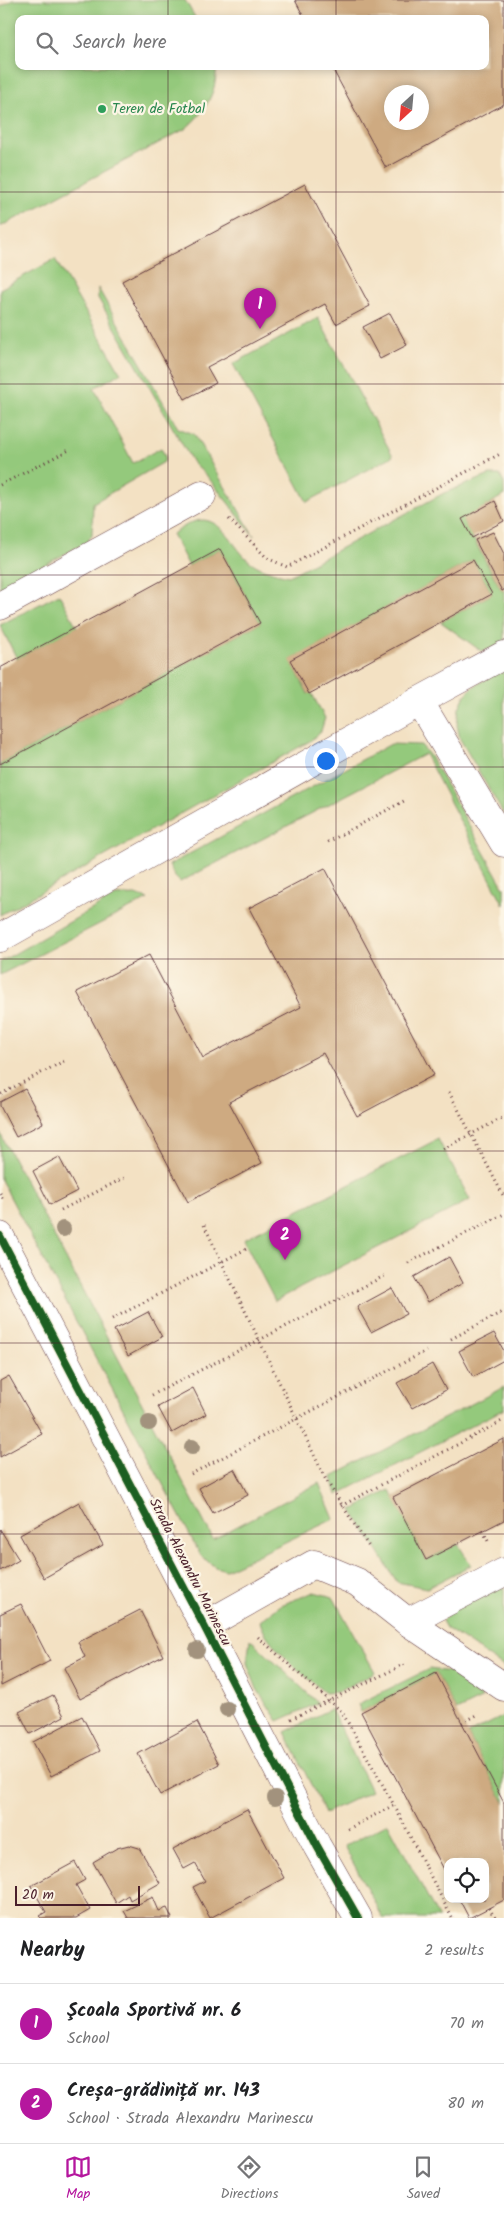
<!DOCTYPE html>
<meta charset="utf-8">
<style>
:root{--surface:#fff;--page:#f6f6f6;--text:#202124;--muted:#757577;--line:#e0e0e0;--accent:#b5179e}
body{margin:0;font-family:Kalam,sans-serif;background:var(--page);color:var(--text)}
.controls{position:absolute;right:15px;bottom:15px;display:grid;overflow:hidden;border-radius:10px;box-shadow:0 2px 8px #0003}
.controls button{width:45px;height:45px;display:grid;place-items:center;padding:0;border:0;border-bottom:1px solid var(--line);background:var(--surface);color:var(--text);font:25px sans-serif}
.compass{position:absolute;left:384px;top:85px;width:45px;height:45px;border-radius:50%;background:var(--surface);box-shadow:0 2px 8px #0003;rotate:206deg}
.scale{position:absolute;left:15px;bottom:12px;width:125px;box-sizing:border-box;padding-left:5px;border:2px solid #4a1f2b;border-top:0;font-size:14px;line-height:18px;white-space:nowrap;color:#4a1f2b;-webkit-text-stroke:4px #fcf5e5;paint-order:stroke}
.you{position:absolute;left:325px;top:760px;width:18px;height:18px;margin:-12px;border:4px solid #fff;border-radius:50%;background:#1a73e8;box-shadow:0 0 0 8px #1a73e833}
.badge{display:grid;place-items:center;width:32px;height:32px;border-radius:50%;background:var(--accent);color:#fff;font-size:16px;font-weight:700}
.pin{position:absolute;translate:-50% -41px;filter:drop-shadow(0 1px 2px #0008)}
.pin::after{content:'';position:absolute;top:26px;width:18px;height:15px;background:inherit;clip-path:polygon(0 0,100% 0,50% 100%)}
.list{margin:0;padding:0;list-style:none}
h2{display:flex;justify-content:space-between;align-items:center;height:65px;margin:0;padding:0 20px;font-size:21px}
h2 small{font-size:16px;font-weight:400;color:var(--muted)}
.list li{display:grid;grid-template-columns:32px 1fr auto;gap:15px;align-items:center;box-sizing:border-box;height:80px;padding:0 20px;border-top:1px solid var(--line)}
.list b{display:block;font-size:19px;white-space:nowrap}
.list p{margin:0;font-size:16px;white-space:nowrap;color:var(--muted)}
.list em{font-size:16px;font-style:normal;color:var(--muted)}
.icon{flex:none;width:28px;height:28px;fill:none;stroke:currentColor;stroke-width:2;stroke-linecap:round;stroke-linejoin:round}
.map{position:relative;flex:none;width:504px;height:1918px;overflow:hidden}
.search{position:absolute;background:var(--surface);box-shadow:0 2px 8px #0003;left:15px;right:15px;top:15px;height:55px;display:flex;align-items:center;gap:12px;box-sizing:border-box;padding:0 18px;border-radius:10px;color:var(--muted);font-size:19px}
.sheet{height:225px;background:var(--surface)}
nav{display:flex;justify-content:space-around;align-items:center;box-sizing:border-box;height:70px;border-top:1px solid var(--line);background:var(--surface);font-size:14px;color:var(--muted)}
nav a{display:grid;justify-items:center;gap:2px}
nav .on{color:var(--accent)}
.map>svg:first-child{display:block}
.green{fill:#94c97b;stroke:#6f7453}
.building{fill:#ceaa81;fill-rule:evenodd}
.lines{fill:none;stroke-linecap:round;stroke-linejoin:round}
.minor-casing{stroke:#633c42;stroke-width:29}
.path{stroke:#633c42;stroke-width:3;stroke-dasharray:1 4;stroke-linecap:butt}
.minor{stroke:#fff;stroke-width:28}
.cycleway-casing{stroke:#fcf5e5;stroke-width:11}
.cycleway{stroke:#1b5e20;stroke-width:8}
.tree{fill:#a2927d}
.grid{fill:none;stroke:#4a1f2b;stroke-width:1;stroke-opacity:0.55}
.leisure-dot{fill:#2e9e5b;stroke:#fcf5e5;stroke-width:2}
.labels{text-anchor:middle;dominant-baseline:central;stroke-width:4.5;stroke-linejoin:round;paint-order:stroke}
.leisure-label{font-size:14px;fill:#27864d;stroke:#fcf5e5;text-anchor:start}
.street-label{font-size:14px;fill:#4a1f2b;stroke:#fcf5e5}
</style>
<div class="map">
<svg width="504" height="1918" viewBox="0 0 504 1918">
<rect width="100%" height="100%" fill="#fcf5e5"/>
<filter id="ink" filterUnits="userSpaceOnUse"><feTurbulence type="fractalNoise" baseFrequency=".02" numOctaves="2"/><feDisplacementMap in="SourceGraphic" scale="10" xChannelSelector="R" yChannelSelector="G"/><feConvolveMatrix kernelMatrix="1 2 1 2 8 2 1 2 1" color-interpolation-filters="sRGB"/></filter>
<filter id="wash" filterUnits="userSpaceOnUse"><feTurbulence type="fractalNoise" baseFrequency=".0096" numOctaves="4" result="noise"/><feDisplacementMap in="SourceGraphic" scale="20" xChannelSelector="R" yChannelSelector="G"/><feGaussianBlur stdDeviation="1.12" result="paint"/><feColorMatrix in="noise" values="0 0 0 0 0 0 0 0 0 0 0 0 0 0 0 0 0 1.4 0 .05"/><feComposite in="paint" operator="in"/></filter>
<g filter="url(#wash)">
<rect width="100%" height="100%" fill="#f3e1c3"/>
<g class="green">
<path d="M13 0H185L196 19H19V66H216C218 92 204 113 185 129L0 227V7Z"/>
<polygon points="55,259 121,373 94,388 133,463 161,448 165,456 164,462 93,503 92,535 87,542 0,589 0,289"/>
<polygon points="98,288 178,428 194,434 254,536 207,476 193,463 98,298"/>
<polygon points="318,318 393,456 307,502 233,364"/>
<path d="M490 475H500L504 483V495L463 520 502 591 504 590V642L492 649 481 651 441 622 492 594 473 560 291 660 308 694 311 692 325 718 321 731 310 741 0 915V764L260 623 220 549 189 566 172 534C179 530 188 523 196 521 219 514 233 546 246 558 257 569 275 573 289 576L444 493Z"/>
<polygon points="59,594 77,627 17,659 0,625"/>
<polygon points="504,668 504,815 460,739 457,725 459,708 465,695 473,687"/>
<polygon points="391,744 421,745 430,756 504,888 504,905 425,754 180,882 174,876 169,865"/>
<polygon points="135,895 148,899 0,975 0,962 115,896"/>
<polygon points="0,1133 213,1539 319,1483 334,1519 226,1570 215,1567 201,1556 0,1178"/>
<polygon points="438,1139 470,1200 275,1301 243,1239"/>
<polygon points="504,1387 504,1409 337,1495 332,1477"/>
<polygon points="390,1490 426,1560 458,1544 471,1565 427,1588 397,1582 352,1510"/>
<polygon points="504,1580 504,1667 446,1628 442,1621 457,1602"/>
<path d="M314 1592 333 1597 375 1672 338 1692 325 1693C307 1677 264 1643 260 1621L281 1605Z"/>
<polygon points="250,1639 318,1703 278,1721 257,1689 247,1663"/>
<polygon points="429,1669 459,1673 482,1685 481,1699 456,1711 436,1673 361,1712 358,1704"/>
<polygon points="331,1709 371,1791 325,1813 285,1732"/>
<polygon points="504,1716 504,1803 468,1734"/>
<polygon points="388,1823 439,1918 383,1918 344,1846"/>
</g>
<g id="blocks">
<g class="building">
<path d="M295 0H504V104L386 168 331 66H485V19H305ZM392 92H422V122H392Z"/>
<polygon points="305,184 370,306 336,324 325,304 207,367 216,383 185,399 122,281"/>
<polygon points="390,313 407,345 380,359 363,327"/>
<polygon points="495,501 504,521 472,538 462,519"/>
<polygon points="493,532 504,554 504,590 502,591 475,540"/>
<polygon points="220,549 260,623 0,764 0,668"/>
<polygon points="473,560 492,594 309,694 290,660"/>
<polygon points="325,868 434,1075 357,1116 323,1053 229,1102 262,1163 188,1202 77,992 149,955 203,1058 301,1007 249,908"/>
<polygon points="25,1089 43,1123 16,1137 0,1106 0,1102"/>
<polygon points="59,1157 77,1191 50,1205 33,1171"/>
<polygon points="449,1257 463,1283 428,1302 414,1277"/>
<polygon points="392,1288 406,1314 371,1332 357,1307"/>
<polygon points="148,1312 162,1337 128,1356 114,1330"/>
<polygon points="494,1333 504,1351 504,1360 473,1377 459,1351"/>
<polygon points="432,1364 446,1390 412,1408 397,1383"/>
<polygon points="9,1376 42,1434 0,1457 0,1381"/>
<polygon points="193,1388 206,1414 172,1433 158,1407"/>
<polygon points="504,1439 504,1520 426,1560 393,1497"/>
<polygon points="234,1469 248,1495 213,1513 199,1488"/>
<polygon points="79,1502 103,1545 44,1578 20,1535"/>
<polygon points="0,1529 19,1560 0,1571"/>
<polygon points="21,1604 50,1661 1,1686 0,1614"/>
<polygon points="140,1610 163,1656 80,1699 64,1668 85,1657 78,1642"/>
<polygon points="436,1673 504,1803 504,1900 469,1918 459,1899 485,1899 485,1862 448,1862 448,1877 361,1712"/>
<polygon points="53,1695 64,1716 30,1734 19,1712"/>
<polygon points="82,1716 100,1751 51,1776 33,1742"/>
<polygon points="197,1722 219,1764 160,1795 138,1754"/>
<polygon points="247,1809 284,1878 210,1918 193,1887 205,1881 195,1863 184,1869 173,1849"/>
<polygon points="129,1845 139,1848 160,1883 130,1900 128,1895 116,1903 93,1862 117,1848"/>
<polygon points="75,1862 85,1880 76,1885 90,1910 76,1918 41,1918 39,1916 46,1912 31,1886"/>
<polygon points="153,1897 159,1911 167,1908 172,1918 128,1918 124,1911"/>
</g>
</g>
</g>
<g filter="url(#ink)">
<use href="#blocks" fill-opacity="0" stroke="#633c42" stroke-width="1"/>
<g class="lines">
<g class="minor-casing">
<g id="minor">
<polyline points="0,606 202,495"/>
<polyline points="419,701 504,843"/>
<polyline points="0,938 419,701 504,655"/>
<polyline points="0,1236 204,1626 317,1846 358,1918"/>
<polyline points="408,1622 504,1687"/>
<polyline points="204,1626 314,1564 357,1582 408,1622 504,1572"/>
</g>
</g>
<g class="path">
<polyline points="0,485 71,449"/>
<polyline points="229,519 267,558 287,567 500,454"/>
<polyline points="328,842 404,801"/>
<polyline points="449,1092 504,1197"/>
<polyline points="1,1094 64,1061"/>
<polyline points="443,1149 504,1117"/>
<polyline points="0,1193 4,1200"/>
<polyline points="61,1210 124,1178"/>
<polyline points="204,1225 326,1480 369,1547"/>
<polyline points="408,1263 504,1214"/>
<polyline points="112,1319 248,1248"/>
<polyline points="451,1339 504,1311"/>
<polyline points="152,1395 386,1275"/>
<polyline points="191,1474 426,1351"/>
<polyline points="341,1506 504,1420"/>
<polyline points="483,1531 488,1541"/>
<polyline points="258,1637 342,1712 394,1805 452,1918"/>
<polyline points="291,1719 405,1664"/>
<polyline points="462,1723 479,1714"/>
<polyline points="348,1829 394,1805"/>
<polyline points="489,1908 495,1918"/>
</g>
<use href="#minor" class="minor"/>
<g class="cycleway-casing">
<polyline id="cycleway" points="0,1236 204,1626 317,1846 358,1918"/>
</g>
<use href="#cycleway" class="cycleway"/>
</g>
<g class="tree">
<circle cx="63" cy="1229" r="8"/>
<circle cx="149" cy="1423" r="8"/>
<circle cx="192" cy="1447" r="8"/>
<circle cx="197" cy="1650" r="8"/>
<circle cx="227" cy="1709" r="8"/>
<circle cx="275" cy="1798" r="8"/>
</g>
</g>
<path class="grid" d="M168 0V19M336 0V19M168 66V1918M336 66V1918M0 192H504M0 384H504M0 575H504M0 767H504M0 959H504M0 1151H504M0 1343H504M0 1534H504M0 1726H504"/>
<circle class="leisure-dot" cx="102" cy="109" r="5"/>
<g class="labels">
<g class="leisure-label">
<text x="112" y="109">Teren de Fotbal</text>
</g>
<g class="street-label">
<text transform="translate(190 1572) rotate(63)">Strada Alexandru Marinescu</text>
</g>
</g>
</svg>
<div class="controls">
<button><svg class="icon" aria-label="locate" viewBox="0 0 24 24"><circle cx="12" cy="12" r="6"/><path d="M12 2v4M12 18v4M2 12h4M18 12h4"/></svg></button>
</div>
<svg class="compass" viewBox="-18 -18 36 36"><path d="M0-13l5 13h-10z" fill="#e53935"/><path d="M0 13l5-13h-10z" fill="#757577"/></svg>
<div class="scale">20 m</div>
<div class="you"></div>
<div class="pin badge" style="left:260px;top:329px">1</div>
<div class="pin badge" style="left:285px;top:1260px">2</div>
<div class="search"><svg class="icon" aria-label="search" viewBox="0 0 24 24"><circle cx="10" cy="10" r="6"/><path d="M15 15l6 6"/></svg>Search here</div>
</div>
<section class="sheet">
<h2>Nearby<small>2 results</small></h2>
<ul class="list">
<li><span class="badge">1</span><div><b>Şcoala Sportivă nr. 6</b><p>School</p></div><em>70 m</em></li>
<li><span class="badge">2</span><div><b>Creșa-grădiniță nr. 143</b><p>School · Strada Alexandru Marinescu</p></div><em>80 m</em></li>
</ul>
</section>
<nav>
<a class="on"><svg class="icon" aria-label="map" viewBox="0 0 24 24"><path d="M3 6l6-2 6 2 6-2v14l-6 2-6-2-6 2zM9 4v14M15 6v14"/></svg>Map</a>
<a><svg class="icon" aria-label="directions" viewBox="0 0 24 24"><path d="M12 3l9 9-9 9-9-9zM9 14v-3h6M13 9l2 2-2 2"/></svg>Directions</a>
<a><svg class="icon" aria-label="saved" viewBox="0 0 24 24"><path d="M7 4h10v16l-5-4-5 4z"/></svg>Saved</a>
</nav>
